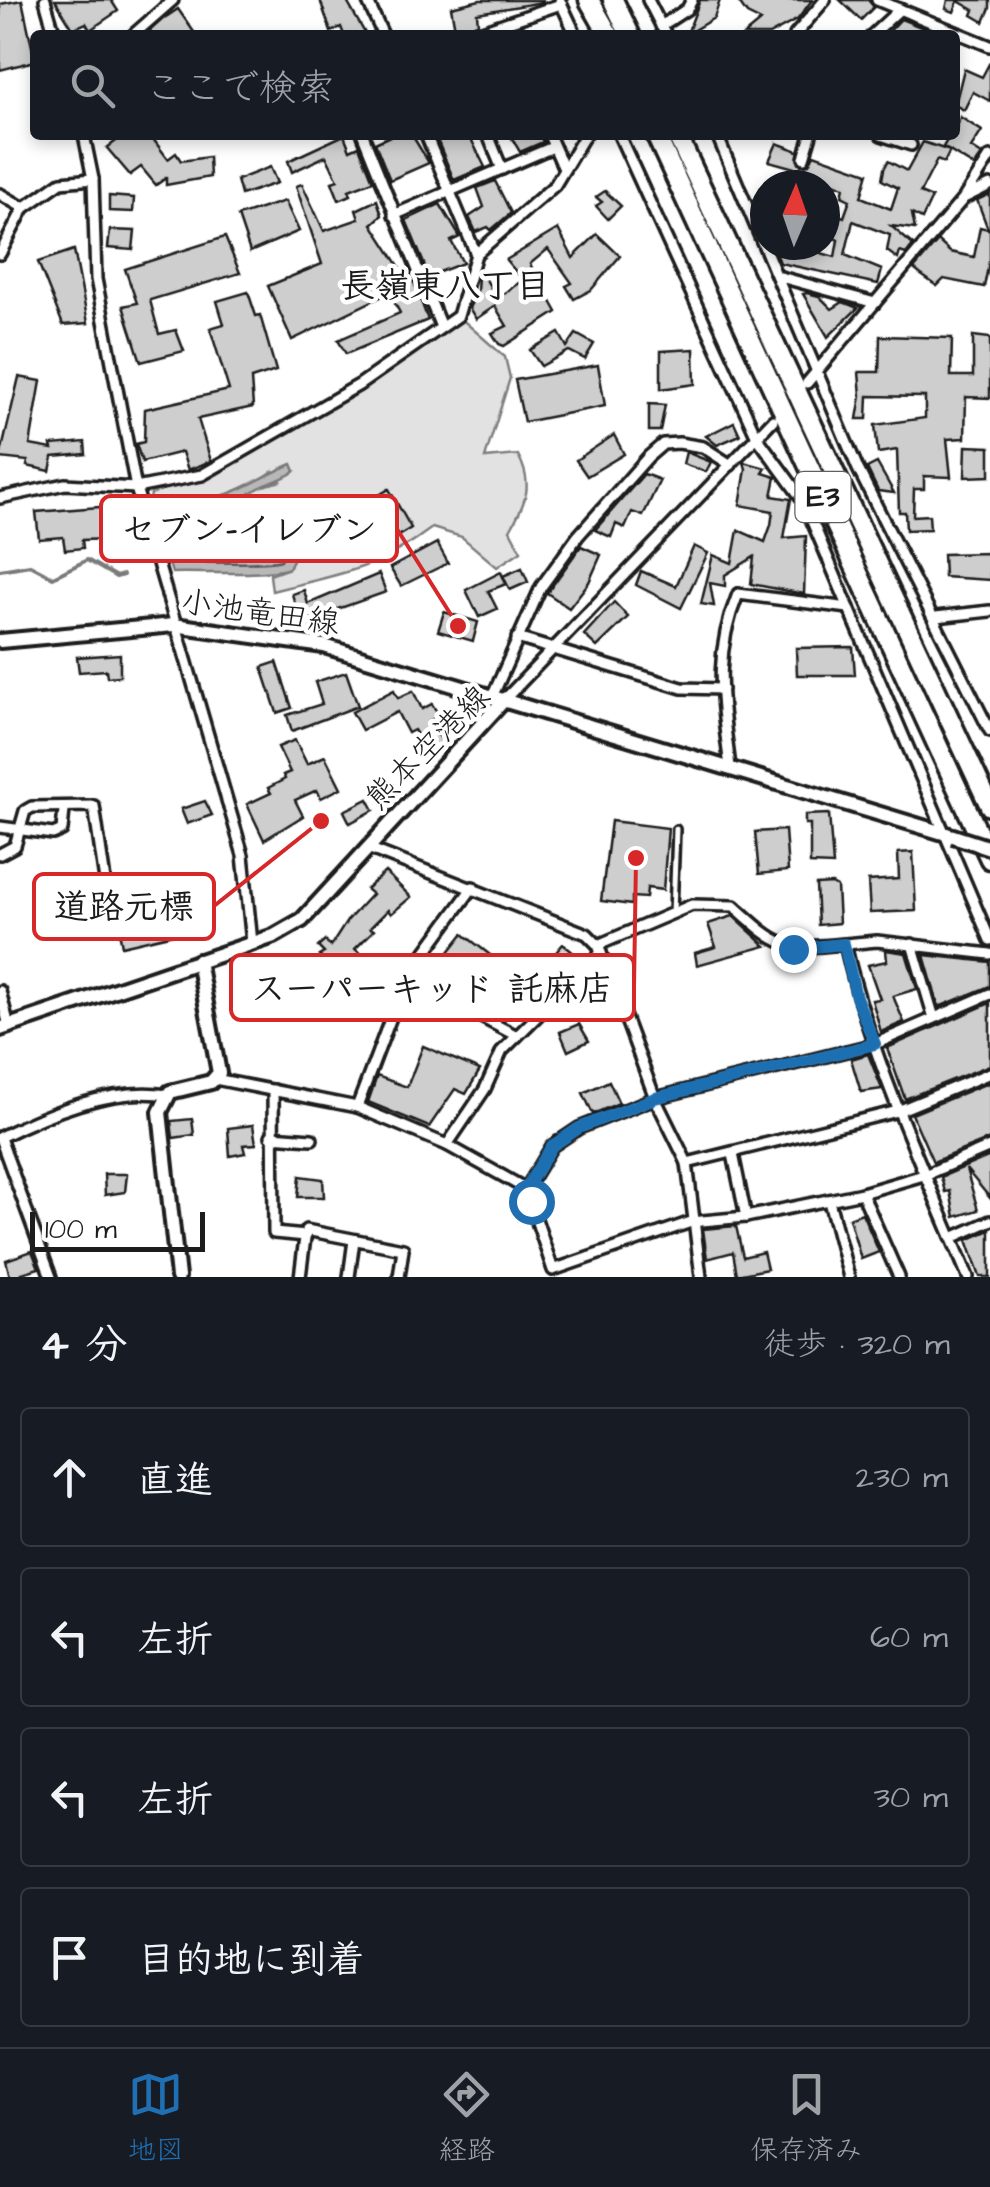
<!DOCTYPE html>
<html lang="ja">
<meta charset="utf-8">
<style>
:root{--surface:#171b24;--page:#242831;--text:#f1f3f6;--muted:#9ea1a6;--line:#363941;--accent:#1f6fb2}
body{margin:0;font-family:"Architects Daughter","Klee One",sans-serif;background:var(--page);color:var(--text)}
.compass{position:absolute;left:750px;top:170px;width:90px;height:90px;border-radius:50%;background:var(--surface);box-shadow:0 5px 15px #0003;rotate:2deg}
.scale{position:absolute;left:30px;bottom:25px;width:175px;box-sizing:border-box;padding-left:10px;border:5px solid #1c1c1c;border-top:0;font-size:28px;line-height:35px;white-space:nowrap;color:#1c1c1c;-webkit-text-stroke:8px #fff;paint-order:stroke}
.stop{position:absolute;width:30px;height:30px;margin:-22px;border:8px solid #1f6fb2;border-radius:50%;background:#fff}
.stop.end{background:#1f6fb2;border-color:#fff;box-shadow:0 2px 10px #0008}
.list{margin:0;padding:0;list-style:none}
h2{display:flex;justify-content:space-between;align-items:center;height:130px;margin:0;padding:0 40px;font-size:42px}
h2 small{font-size:32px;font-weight:400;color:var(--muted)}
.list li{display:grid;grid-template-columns:65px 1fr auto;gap:30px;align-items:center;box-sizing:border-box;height:140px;margin:0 20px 20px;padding:0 20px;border:2px solid var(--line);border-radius:10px}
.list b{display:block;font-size:38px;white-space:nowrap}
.list em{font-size:32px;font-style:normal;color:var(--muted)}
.icon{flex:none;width:55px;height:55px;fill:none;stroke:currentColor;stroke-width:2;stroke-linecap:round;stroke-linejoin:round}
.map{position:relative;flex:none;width:990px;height:1277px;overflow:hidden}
.search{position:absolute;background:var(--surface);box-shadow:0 5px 15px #0003;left:30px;right:30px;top:30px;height:110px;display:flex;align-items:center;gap:25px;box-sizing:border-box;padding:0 35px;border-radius:10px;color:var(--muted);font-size:38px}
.sheet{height:770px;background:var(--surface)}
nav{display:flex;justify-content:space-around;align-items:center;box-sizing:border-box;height:140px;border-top:2px solid var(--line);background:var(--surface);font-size:28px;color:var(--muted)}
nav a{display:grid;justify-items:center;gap:5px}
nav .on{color:var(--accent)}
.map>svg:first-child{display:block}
.green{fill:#e2e2e2;stroke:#7f7f7f;stroke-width:2.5}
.water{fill:#b8b8b8;stroke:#7a7a7a;stroke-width:2.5}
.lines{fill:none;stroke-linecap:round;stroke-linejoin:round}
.shore{stroke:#5a5a5a;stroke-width:2.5}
.stream{stroke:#7a7a7a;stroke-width:4}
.building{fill:#cecece;stroke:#1c1c1c;stroke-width:2.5}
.lane-casing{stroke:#1c1c1c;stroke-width:12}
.street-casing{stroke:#1c1c1c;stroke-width:16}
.secondary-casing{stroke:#1c1c1c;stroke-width:20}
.highway-casing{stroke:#1c1c1c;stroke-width:25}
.lane{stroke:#fff;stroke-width:5}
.street{stroke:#fff;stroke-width:9}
.secondary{stroke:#fff;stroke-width:12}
.highway{stroke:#fff;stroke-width:18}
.secondary-bridge-casing{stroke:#1c1c1c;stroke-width:20;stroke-linecap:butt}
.secondary-bridge{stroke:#fff;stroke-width:12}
.route{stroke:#1f6fb2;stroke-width:12}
.labels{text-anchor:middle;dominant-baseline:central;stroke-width:9;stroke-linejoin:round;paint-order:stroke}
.shield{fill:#fff;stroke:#606060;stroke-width:2.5}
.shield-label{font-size:30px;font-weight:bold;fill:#1c1c1c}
.street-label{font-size:32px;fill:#1c1c1c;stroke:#fff}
.neighbourhood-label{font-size:35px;font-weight:bold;fill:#1c1c1c;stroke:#fff}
.leader{fill:none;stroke:#d62828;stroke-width:4}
.callout-dot{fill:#d62828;stroke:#fff;stroke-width:4}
.callout{fill:#fff;stroke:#d62828;stroke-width:4}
.callout-label{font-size:35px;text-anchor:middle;font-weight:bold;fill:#1c1c1c}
</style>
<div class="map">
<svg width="990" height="1277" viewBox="0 0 990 1277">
<rect width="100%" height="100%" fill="#fff"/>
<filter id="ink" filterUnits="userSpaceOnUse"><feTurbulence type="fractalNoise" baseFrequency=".01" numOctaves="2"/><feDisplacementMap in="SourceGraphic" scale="20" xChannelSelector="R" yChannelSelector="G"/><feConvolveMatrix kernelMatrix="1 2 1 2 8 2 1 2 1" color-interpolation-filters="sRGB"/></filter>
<g filter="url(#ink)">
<path class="green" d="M458 316 505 357 510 378 485 458 518 455C534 485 526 502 510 530L521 551 497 567 462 537 432 528C375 571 339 574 272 591L270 575 289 568 309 525 305 500 273 518H261L242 501 252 489 281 481 273 471C256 485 220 499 197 501 177 503 172 495 149 504L151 494C262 453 360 381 458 316Z"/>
<path class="water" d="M292 464 295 471C277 484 256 484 242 501L261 518H273L306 499 309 525 289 568C268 576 200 572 172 573L149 504C172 495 174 503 195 502 229 500 262 476 292 464Z"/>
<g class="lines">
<g class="shore">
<path d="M230 502 259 528 296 519 298 529 281 560C272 564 194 563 179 561L164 510 197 512Z"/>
<polygon points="225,517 251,539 251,546 188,548 183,524"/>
</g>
<polyline class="stream" points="0,570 30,565 53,577 87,560 116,577 123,575"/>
</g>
<g class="building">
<polygon points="22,0 35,61 0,70 0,4"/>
<polygon points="55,0 111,0 118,11 90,30 86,23 73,29"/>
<polygon points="320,0 346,0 366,35 344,35 341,27 331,32"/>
<polygon points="480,0 543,0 543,2 477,13 478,24 455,29 451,7"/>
<polygon points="700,0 720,0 714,18 687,34"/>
<polygon points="737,0 812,0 798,19 769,35 744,35 761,21 747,14"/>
<polygon points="840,0 868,0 874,7 861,20"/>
<polygon points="948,0 990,0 990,8 984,22 972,15 974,10 958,1 954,12 946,9"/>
<polygon points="178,9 196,35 145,35 163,19"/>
<polygon points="901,19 941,35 886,35"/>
<polygon points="990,62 990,101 973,92 964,110 955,105 964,69 982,77"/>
<polygon points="960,117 982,131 971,148 982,155 974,166 943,147 950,135 955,135"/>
<polygon points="124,135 150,135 168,159 176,153 181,161 209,157 210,177 166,185 166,178 156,185 141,167 130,175 107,148"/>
<polygon points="344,135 350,150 359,146 373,181 349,190 351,195 339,200 332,182 338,180 326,156 292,172 288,161"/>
<polygon points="392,135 412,135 429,163 390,180 375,143"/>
<polygon points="435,135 469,135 485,167 454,180"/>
<polygon points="510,135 540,135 543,142 520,152"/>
<polygon points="923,142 950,151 944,163 937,160 920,193 932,198 922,219 912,214 915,229 891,226 913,245 906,254 900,252 898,259 887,251 890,235 853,221 845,255 882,270 878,284 780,263 773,245 793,245 835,257 838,240 825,233 825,211 844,217 850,200 842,196 844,187 818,177 817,185 797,185 802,170 769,161 777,143 798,151 801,165 809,164 814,154 868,173 861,197 891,209 898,188 882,180 884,169 888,161 907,171"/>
<polygon points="270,167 277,183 241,195 237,180"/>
<polygon points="495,181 511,213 491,230 488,227 476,232 469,217 484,207 477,188"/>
<polygon points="302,184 324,231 359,219 356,210 377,200 382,215 372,224 403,272 409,269 428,320 346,354 338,340 400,313 389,293 292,340 268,286 322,264 296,186"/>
<polygon points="605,191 621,206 608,219 596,206 602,202 596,197"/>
<polygon points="990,194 990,257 984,287 944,279 937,286 920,274 914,269 938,241 950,252 974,257 980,227 988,229 977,200"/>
<polygon points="109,196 134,198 133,212 109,211"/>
<polygon points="285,201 299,231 250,252 238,216"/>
<polygon points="440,204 460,237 451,241 463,263 429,276 406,220"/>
<polygon points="558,229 573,258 597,234 620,256 591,290 574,299 566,286 572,283 548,249 530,264 557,312 504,346 499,344 492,333 507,326 495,306 476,319 469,308 477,292 478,275 482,273 497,298 523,280 506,260"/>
<polygon points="110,230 135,231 133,250 108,248"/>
<polygon points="225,237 240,273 150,300 159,334 176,330 184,351 141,362 123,306 137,303 125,269"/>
<polygon points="74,250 88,323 63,325 38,262"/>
<polygon points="248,292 256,316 260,315 276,371 251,379 253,407 198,419 211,461 188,470 182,452 142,462 136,444 144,442 145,409 229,390 210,328 224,324 217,301"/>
<polygon points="807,293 819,296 832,309 843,302 858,308 828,337 803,294"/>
<polygon points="559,333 567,347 576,334 594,344 585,359 569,351 541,366 530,350"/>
<polygon points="880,336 952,338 951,376 973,376 973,336 990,338 990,398 966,397 965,438 947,439 951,477 924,476 924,489 914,489 913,516 929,515 930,529 906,530 905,512 899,512 897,450 878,453 875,425 925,418 925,397 868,396 867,419 857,419 861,396 859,372 879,372"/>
<polygon points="694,349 695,384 661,389 661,351"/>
<polygon points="598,365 605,406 524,422 515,380"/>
<polygon points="19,377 41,381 30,445 52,449 51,445 85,442 86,454 53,457 50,471 27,466 28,461 0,458"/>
<polygon points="649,404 665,405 660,431 649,431"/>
<polygon points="734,422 740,435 717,445 706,436"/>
<polygon points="614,435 624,454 587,476 576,460"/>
<polygon points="966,446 990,447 990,476 965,477"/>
<polygon points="686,452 711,462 706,472 683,464"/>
<polygon points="744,462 766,468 763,473 776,477 772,496 791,499 784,538 806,536 804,594 751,584 754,557 725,575 725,586 710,583 714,606 701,604 713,555 732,563 738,530 765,542 771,525 773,511 740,505 746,469"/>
<polygon points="877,463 894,493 878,491 867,468"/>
<polygon points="644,474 660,480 643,516 632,512 625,528 616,524 611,537 595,530"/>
<polygon points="389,489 411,528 377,549 372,540 366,543 370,553 356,562 331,524"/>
<polygon points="125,505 128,528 109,527 110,539 82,540 83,548 65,550 63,537 39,539 36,512"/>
<polygon points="437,543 448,563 401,586 390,568"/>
<polygon points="581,546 601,555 589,582 569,608 547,593"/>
<polygon points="694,546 708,553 681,608 636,585 641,571 676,586"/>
<polygon points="990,553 990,580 944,577 943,554"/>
<polygon points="522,568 528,582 510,590 503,576"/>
<polygon points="501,572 506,584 488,591 497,609 479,617 466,590"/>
<polygon points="379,574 386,592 312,618 316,632 304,633 292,594 304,590 308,604"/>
<polygon points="614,602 628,617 597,647 584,635"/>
<polygon points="444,612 478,622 473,641 438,631"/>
<polygon points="853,647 855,675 797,675 796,648"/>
<polygon points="120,654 120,676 107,677 106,670 79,672 77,657"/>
<polygon points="277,662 292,708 277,713 262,667"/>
<polygon points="346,672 358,706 292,731 287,715 322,704 315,682"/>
<polygon points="394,690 398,698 413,691 422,709 432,704 439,716 429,721 447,748 432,757 414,730 408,733 397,712 362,730 352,712"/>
<polygon points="295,740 307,764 325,756 341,788 321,798 317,790 295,800 303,816 264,840 247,804 271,793 268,788 285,779 283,775 290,772 278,747"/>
<polygon points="368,799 374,810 350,823 344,811"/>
<polygon points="205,801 212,815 187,824 181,809"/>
<polygon points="829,814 833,865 810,864 810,824 805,824 805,815"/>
<polygon points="611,821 668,828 663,890 647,888 646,898 632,897 632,905 601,901"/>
<polygon points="785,830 788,871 759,874 755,832"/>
<polygon points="913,852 916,911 870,913 868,881 899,879 898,853"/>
<polygon points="385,872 411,897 391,914 388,910 370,928 374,930 355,949 368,960 338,988 324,977 328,964 319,956 324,953 318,947 325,941 331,946 347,921 372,894 366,889"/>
<polygon points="832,884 837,887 839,923 818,925 816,885"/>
<polygon points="177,913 182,932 122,946 119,931"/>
<polygon points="733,916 766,946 697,965 695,953 716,947 708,924"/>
<polygon points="463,934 520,978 505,998 448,953"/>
<polygon points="563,944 580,958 564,975 551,958"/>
<polygon points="886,950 906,953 917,989 893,996 904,1022 881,1032 872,1000 880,999 868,965 887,961"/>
<polygon points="924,955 990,962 990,986 939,1007"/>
<polygon points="990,1003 990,1065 905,1099 887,1048"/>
<polygon points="579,1024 589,1041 568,1051 560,1032"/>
<polygon points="423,1046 480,1070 466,1094 455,1089 429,1127 368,1102 377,1076 407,1087"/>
<polygon points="868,1054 882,1089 861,1092 851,1059"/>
<polygon points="609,1081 619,1103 593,1114 583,1093"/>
<polygon points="990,1082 990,1139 933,1162 912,1114"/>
<polygon points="192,1119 194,1135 173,1138 171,1121"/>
<polygon points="253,1125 256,1144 243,1145 245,1153 230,1156 228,1128"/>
<polygon points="990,1156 990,1198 966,1169 978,1210 955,1217 950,1191 945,1192 941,1177"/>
<polygon points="104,1174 127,1174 125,1192 105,1195"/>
<polygon points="300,1176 323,1179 324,1197 298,1197"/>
<polygon points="862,1213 879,1252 861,1259 849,1218"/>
<polygon points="736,1226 743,1257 763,1252 767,1269 737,1275 733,1252 707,1259 703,1229"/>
<polygon points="990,1230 990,1277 980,1277 967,1240"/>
<polygon points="32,1251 39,1268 22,1273 24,1277 10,1277 6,1260"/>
</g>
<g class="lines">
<g class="lane-casing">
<polyline id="lane" points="673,913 676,829"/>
</g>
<g class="street-casing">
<g id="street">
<polyline points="45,0 55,35"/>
<polyline points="367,0 383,35"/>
<polyline points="648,0 666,35"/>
<polyline points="877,0 990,46"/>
<polyline points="560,1 576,35"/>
<polyline points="661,26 687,9 692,0"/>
<polyline points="133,35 173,0"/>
<polyline points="470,35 561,4"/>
<polyline points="795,35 825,0"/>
<polyline points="872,35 900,9"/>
<polyline points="84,135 93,179 96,279 136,488 243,855 252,943"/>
<polyline points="363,135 441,327"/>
<polyline points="426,135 476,254"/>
<polyline points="488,135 502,169"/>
<polyline points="549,135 564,169"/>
<polyline points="619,135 757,437 803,500 990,940"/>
<polyline points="717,135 858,469 990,731"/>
<polyline points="881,135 911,145"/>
<polyline points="804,158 811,135"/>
<polyline points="0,194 24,208 61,182 93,179"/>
<polyline points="966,197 990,185"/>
<polyline points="394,215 553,147"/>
<polyline points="0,254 24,208"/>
<polyline points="777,276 875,303"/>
<polyline points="807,383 963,199 990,157"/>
<polyline points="0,498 65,484 136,488 202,475 359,385 458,316 476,254 555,185 585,135"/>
<polyline points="936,617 990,611"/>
<polyline points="517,638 682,688 722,689"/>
<polyline points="493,695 541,587 578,536 648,457 663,444 679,443 703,447 731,465"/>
<polyline points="506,698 773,420"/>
<path d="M730 767C722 701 712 657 738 594L849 608"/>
<polyline points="0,827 53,834 62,830 64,810"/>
<polyline points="368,848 587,934 598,945 655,1098 687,1163 701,1277"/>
<polyline points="0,854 15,846 25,811 32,807 94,806 108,901 152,894"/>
<polyline points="845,944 877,941 990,954"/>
<polyline points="912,944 934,1018"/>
<path d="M598 945 692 905 734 906C780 948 783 950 845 944 871 1059 923 1168 968 1277"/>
<polyline points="417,964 473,991 477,1015 517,1036"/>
<polyline points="0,991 9,1026"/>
<polyline points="215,1079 357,1107 447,1145 526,1189 553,1270 691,1222 746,1217 862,1193 927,1174 990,1147"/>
<polyline points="273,1090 274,1233 306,1236"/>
<polyline points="357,1107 405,980 473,887"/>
<polyline points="271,1136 312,1139"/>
<path d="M0 1137C48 1113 113 1086 167 1095"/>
<polyline points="0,1138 51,1277"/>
<polyline points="447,1145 485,1089 502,1051 601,953"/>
<polyline points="733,1154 746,1217"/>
<polyline points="687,1163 898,1111 990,1073"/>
<polyline points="526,1189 552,1146 579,1128 655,1098 875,1044 990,994"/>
<polyline points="862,1193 899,1277"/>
<polyline points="829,1201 849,1277"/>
<polyline points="952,1238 990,1221"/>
<polyline points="300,1277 306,1230 403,1249 399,1277"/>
<polyline points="349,1277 354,1240"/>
</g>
</g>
<g class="secondary-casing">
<g id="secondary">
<polyline points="0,641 174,625 324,646 953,836"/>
<polyline points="0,1029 274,936 302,920 506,698"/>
<polyline points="178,1277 160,1112 170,1092 211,1082 219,1073 198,961"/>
</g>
</g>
<g class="highway-casing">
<g id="highway">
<polyline points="589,0 609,35"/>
<polyline points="613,0 630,35"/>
<polyline points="656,135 990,859"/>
<polyline points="677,135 990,806"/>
</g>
</g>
<use href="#lane" class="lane"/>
<use href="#street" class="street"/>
<use href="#secondary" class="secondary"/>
<use href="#highway" class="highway"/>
<g class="secondary-bridge-casing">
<polyline id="secondary-bridge" points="953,836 990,848"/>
</g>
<use href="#secondary-bridge" class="secondary-bridge"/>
</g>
</g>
<g class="lines" filter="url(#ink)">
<polyline class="route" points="531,1201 526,1188 552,1146 579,1128 655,1098 875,1044 856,997 844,944 793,949"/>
</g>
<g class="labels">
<rect class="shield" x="795.5" y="472" width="55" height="50" rx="8"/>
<g class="shield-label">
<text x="823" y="497">E3</text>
</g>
<g class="street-label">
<text transform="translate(260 613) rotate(8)">小池竜田線</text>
<text transform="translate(428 748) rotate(-45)">熊本空港線</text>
</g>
<g class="neighbourhood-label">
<text x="445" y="286">長嶺東八丁目</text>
</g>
</g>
<path class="leader" d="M458 626L397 529M321 821L214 906M636 858L634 987"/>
<g class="callout-dot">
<circle cx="458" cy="626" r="10"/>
<circle cx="321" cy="821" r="10"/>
<circle cx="636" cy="858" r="10"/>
</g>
<g class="callout">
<rect x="101" y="496" width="296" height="65" rx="10"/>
<rect x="34" y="874" width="180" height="65" rx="10"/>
<rect x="231" y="955" width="403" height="65" rx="10"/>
</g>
<g class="callout-label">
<text x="249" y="541">セブン-イレブン</text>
<text x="124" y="918">道路元標</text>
<text x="432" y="1000">スーパーキッド 託麻店</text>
</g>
</svg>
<svg class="compass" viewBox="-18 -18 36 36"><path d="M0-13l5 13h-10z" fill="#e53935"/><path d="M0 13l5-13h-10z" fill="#9ea1a6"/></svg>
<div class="scale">100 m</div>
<div class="stop" style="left:531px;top:1201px"></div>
<div class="stop end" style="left:793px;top:949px"></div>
<div class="search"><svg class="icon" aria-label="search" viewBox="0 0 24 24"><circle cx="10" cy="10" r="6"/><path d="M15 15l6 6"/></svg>ここで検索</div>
</div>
<section class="sheet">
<h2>4 分<small>徒歩 · 320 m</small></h2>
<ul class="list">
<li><svg class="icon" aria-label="ahead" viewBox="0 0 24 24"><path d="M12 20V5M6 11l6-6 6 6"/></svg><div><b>直進</b></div><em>230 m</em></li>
<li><svg class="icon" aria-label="left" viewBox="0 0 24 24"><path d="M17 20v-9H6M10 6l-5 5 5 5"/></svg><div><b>左折</b></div><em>60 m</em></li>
<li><svg class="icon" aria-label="left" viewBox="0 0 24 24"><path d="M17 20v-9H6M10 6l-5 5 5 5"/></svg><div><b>左折</b></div><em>30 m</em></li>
<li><svg class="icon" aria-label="arrive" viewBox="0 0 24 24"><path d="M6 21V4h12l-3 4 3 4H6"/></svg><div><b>目的地に到着</b></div></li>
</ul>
</section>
<nav>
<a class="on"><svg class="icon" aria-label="map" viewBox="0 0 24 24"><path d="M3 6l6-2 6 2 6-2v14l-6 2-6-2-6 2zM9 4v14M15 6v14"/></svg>地図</a>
<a><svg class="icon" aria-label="directions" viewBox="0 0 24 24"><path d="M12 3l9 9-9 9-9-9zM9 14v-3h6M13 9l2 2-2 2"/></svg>経路</a>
<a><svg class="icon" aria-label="saved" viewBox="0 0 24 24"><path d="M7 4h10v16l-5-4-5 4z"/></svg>保存済み</a>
</nav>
